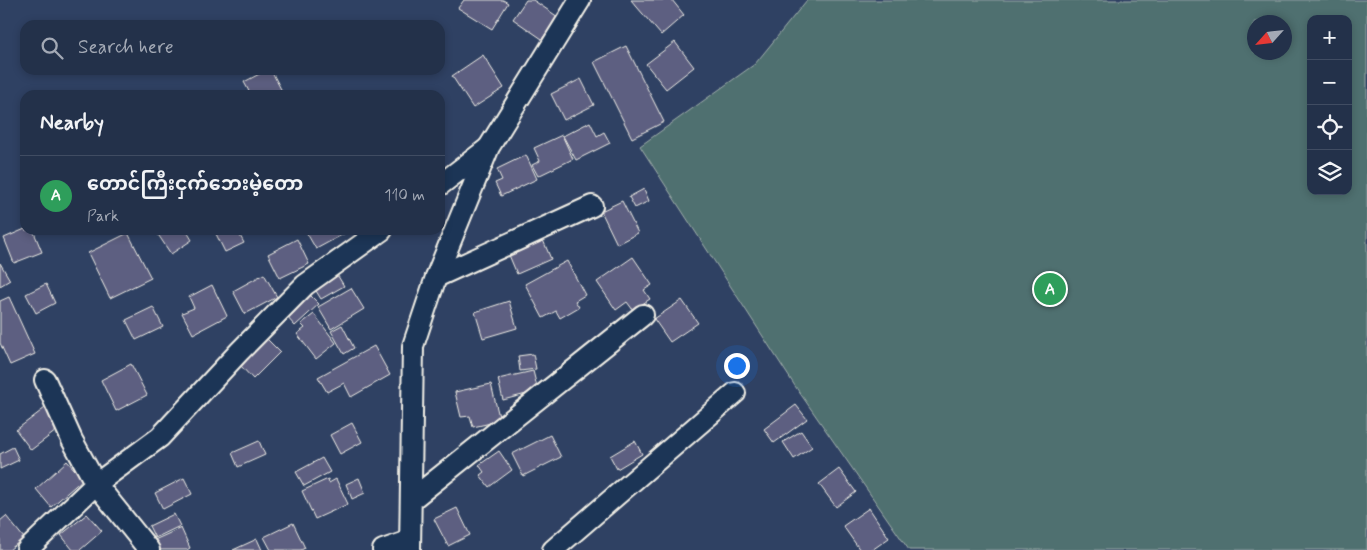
<!DOCTYPE html>
<meta charset="utf-8">
<style>
:root{--surface:#23314a;--page:#2b3951;--text:#f1f3f6;--muted:#a3a9b5;--line:#404c62;--accent:#bca0f2}
body{margin:0;font-family:Mynerve,"Noto Sans Myanmar",sans-serif;background:var(--page);color:var(--text)}
.controls{position:absolute;right:15px;top:15px;display:grid;overflow:hidden;border-radius:10px;box-shadow:0 2px 8px #0003}
.controls button{width:45px;height:45px;display:grid;place-items:center;padding:0;border:0;border-bottom:1px solid var(--line);background:var(--surface);color:var(--text);font:25px sans-serif}
.compass{position:absolute;left:1247px;top:15px;width:45px;height:45px;border-radius:50%;background:var(--surface);box-shadow:0 2px 8px #0003;rotate:243deg}
.you{position:absolute;left:736px;top:365px;width:18px;height:18px;margin:-12px;border:4px solid #fff;border-radius:50%;background:#1a73e8;box-shadow:0 0 0 8px #1a73e833}
.badge{display:grid;place-items:center;width:32px;height:32px;border-radius:50%;background:var(--accent);color:#fff;font-size:16px;font-weight:700}
.pin{position:absolute;translate:-50% -50%;border:2px solid #fff;box-shadow:0 1px 5px #0006}
.list{margin:0;padding:0;list-style:none}
h2{display:flex;justify-content:space-between;align-items:center;height:65px;margin:0;padding:0 20px;font-size:21px}
h2 small{font-size:16px;font-weight:400;color:var(--muted)}
.list li{display:grid;grid-template-columns:32px 1fr auto;gap:15px;align-items:center;box-sizing:border-box;height:80px;padding:0 20px;border-top:1px solid var(--line)}
.list b{display:block;font-size:19px;white-space:nowrap}
.list p{margin:0;font-size:16px;white-space:nowrap;color:var(--muted)}
.list em{font-size:16px;font-style:normal;color:var(--muted)}
.icon{flex:none;width:28px;height:28px;fill:none;stroke:currentColor;stroke-width:2;stroke-linecap:round;stroke-linejoin:round}
.map{position:relative;flex:none;width:1367px;height:550px;overflow:hidden}
.search{position:absolute;background:var(--surface);box-shadow:0 2px 8px #0003;left:20px;top:20px;width:425px;height:55px;display:flex;align-items:center;gap:12px;box-sizing:border-box;padding:0 18px;border-radius:15px;color:var(--muted);font-size:19px}
.panel{position:absolute;background:var(--surface);box-shadow:0 2px 8px #0003;left:20px;top:90px;width:425px;height:145px;border-radius:15px}
.map>svg:first-child{display:block}
.green{fill:#4f7070;stroke:#a2b0ac;fill-rule:evenodd}
.building{fill:#5d5f81;stroke:#f4f1e8}
.lines{fill:none;stroke-linecap:round;stroke-linejoin:round}
.minor-casing{stroke:#f4f1e8;stroke-width:24}
.minor{stroke:#1d3557;stroke-width:20}
</style>
<div class="map">
<svg width="1367" height="550" viewBox="0 0 1367 550">
<rect width="100%" height="100%" fill="#2f4163"/>
<filter id="ink" filterUnits="userSpaceOnUse"><feTurbulence type="fractalNoise" baseFrequency=".02" numOctaves="2"/><feDisplacementMap in="SourceGraphic" scale="10" xChannelSelector="R" yChannelSelector="G"/><feConvolveMatrix kernelMatrix="1 2 1 2 8 2 1 2 1" color-interpolation-filters="sRGB"/></filter>
<g filter="url(#ink)">
<path class="green" d="M807 0H1367V550H909L795 386 640 146 755 64ZM1311 19H1348V191H1311ZM1254 22H1284V52H1254Z"/>
<g class="building">
<polygon points="464,0 503,0 508,3 492,29 458,8"/>
<polygon points="526,0 533,0 558,17 542,39 513,19"/>
<polygon points="631,0 672,0 684,15 661,35"/>
<polygon points="675,42 694,67 666,89 646,64"/>
<polygon points="626,46 664,122 632,138 594,62"/>
<polygon points="483,55 504,88 473,108 452,76"/>
<polygon points="267,70 271,70 284,95 251,95 244,82"/>
<polygon points="581,79 594,105 564,120 551,94"/>
<polygon points="590,122 597,136 604,132 610,143 576,160 563,136"/>
<polygon points="562,135 573,159 538,176 532,165 540,161 534,148"/>
<polygon points="526,155 537,179 501,196 495,183 502,180 497,169"/>
<polygon points="644,189 649,201 635,208 629,197"/>
<polygon points="622,201 638,233 617,244 601,211"/>
<polygon points="25,229 25,230 33,230 42,252 14,263 4,238"/>
<polygon points="155,230 186,230 192,240 171,254"/>
<polygon points="214,230 237,230 244,243 225,252"/>
<polygon points="305,230 351,230 316,249"/>
<polygon points="128,233 151,278 110,298 88,253"/>
<polygon points="297,239 309,264 280,278 268,254"/>
<polygon points="543,240 551,259 517,274 509,255"/>
<polygon points="633,257 652,285 644,290 650,299 633,310 627,302 616,310 597,282"/>
<polygon points="567,261 585,295 575,301 579,307 560,318 556,311 543,318 525,284"/>
<polygon points="0,263 10,280 0,286"/>
<polygon points="336,273 344,286 321,299 313,286"/>
<polygon points="264,274 277,297 245,314 233,291"/>
<polygon points="46,284 55,303 36,313 26,294"/>
<polygon points="212,285 227,316 193,334 182,313 194,308 189,297"/>
<polygon points="351,288 364,309 331,329 318,307"/>
<polygon points="309,294 319,304 295,326 286,316"/>
<polygon points="9,297 35,354 10,365 0,343 0,301"/>
<polygon points="682,300 698,323 670,342 654,319"/>
<polygon points="509,301 517,328 483,338 475,312"/>
<polygon points="153,307 163,327 136,340 126,320"/>
<polygon points="314,314 336,343 316,359 297,334 305,328 301,324"/>
<polygon points="342,325 354,348 344,354 331,331"/>
<polygon points="267,339 280,352 253,379 240,365"/>
<polygon points="374,346 390,375 351,397 344,383 327,392 318,377"/>
<polygon points="533,354 536,369 520,371 518,356"/>
<polygon points="131,364 147,395 116,411 101,380"/>
<polygon points="533,371 538,391 503,400 498,379"/>
<polygon points="491,384 500,421 473,427 470,416 461,417 455,392"/>
<polygon points="796,405 807,419 774,443 764,429"/>
<polygon points="45,408 60,428 31,450 16,430"/>
<polygon points="352,423 362,442 340,454 330,435"/>
<polygon points="801,431 812,447 794,459 783,442"/>
<polygon points="550,435 561,457 523,476 512,454"/>
<polygon points="259,441 265,455 238,467 232,453"/>
<polygon points="635,441 642,454 617,469 610,456"/>
<polygon points="13,447 19,460 0,469 0,454"/>
<polygon points="499,451 512,470 489,487 480,475 484,472 479,465"/>
<polygon points="322,458 330,472 304,486 296,472"/>
<polygon points="67,461 83,479 51,507 36,489"/>
<polygon points="839,469 856,492 836,507 819,484"/>
<polygon points="184,478 192,494 163,509 155,493"/>
<polygon points="359,478 365,493 352,499 346,484"/>
<polygon points="328,479 329,483 336,479 348,504 315,519 302,491"/>
<polygon points="457,508 470,535 448,546 434,519"/>
<polygon points="869,508 889,538 872,550 860,550 843,526"/>
<polygon points="87,514 102,531 80,550 73,550 61,535"/>
<polygon points="174,514 180,526 155,538 149,526"/>
<polygon points="6,516 24,538 9,550 0,550 0,521"/>
<polygon points="293,523 305,548 301,550 271,550 264,537"/>
<polygon points="181,528 190,548 187,550 154,550 150,542"/>
<polygon points="257,539 262,550 233,550"/>
</g>
<g class="lines">
<g class="minor-casing">
<g id="minor">
<polyline points="440,185 487,149"/>
<polyline points="436,277 592,206"/>
<polyline points="45,380 72,440 96,484 149,550"/>
<polyline points="411,500 643,315"/>
<polyline points="27,550 96,484 160,437 239,352 305,285 382,230"/>
<polyline points="383,550 409,541"/>
<polyline points="410,550 413,346 436,277 489,147 580,0"/>
<polyline points="553,550 735,393"/>
</g>
</g>
<use href="#minor" class="minor"/>
</g>
</g>
</svg>
<div class="controls">
<button>+</button>
<button>−</button>
<button><svg class="icon" aria-label="locate" viewBox="0 0 24 24"><circle cx="12" cy="12" r="6"/><path d="M12 2v4M12 18v4M2 12h4M18 12h4"/></svg></button>
<button><svg class="icon" aria-label="layers" viewBox="0 0 24 24"><path d="M12 4l9 5-9 5-9-5zM3 14l9 5 9-5"/></svg></button>
</div>
<svg class="compass" viewBox="-18 -18 36 36"><path d="M0-13l5 13h-10z" fill="#e53935"/><path d="M0 13l5-13h-10z" fill="#a3a9b5"/></svg>
<div class="you"></div>
<div class="pin badge" style="left:1050px;top:289px;background:#2e9e5b">A</div>
<div class="search"><svg class="icon" aria-label="search" viewBox="0 0 24 24"><circle cx="10" cy="10" r="6"/><path d="M15 15l6 6"/></svg>Search here</div>
<section class="panel">
<h2>Nearby<small></small></h2>
<ul class="list">
<li><span class="badge" style="background:#2e9e5b">A</span><div><b>တောင်ကြီးငှက်ဘေးမဲ့တော</b><p>Park</p></div><em>110 m</em></li>
</ul>
</section>
</div>
